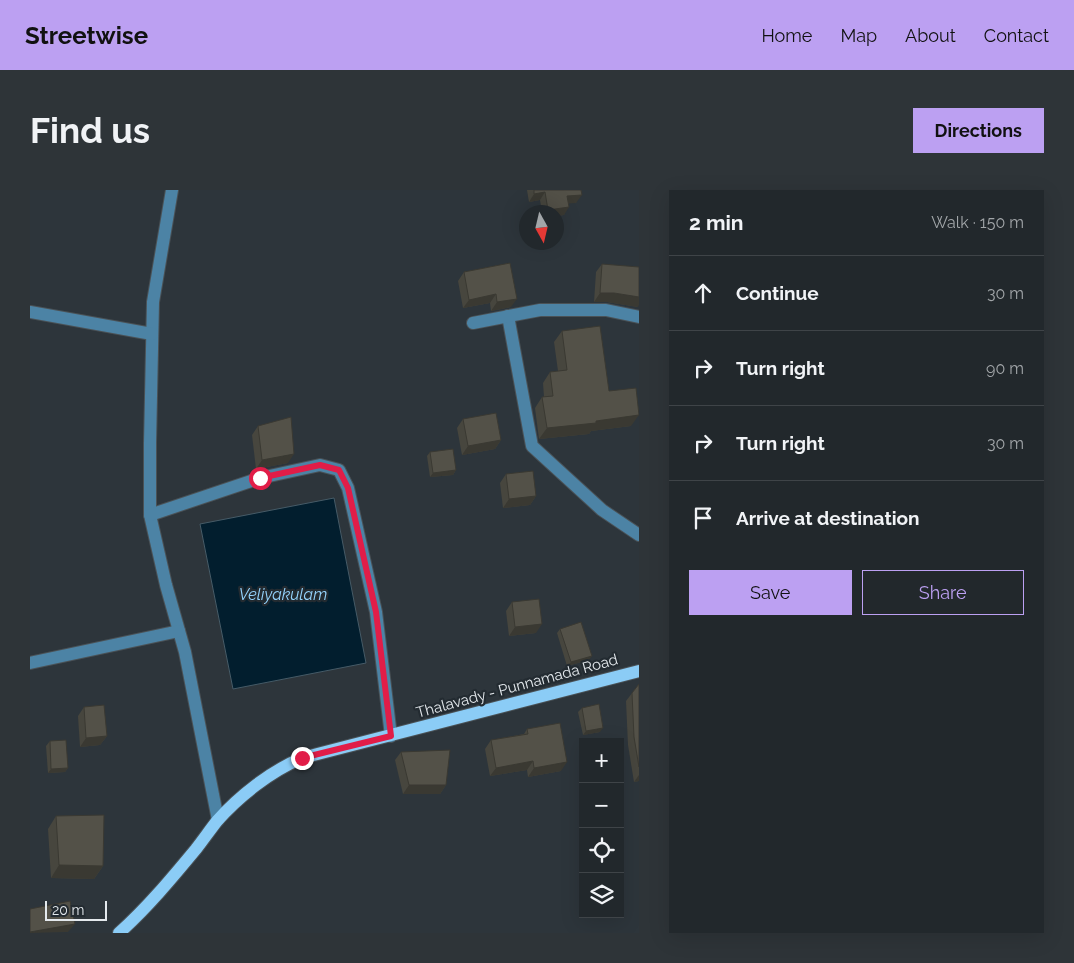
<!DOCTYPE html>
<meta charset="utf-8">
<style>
:root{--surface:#22282c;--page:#2e3438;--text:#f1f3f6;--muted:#a2a6a9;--line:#3f4448;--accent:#bca0f2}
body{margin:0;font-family:Raleway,sans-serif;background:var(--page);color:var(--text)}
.controls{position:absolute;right:15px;bottom:15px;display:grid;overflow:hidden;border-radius:0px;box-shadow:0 5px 20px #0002}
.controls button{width:45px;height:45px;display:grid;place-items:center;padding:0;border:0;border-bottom:1px solid var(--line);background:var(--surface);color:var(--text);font:25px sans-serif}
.compass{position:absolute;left:489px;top:15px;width:45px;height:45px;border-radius:50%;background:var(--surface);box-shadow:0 5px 20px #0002;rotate:172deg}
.scale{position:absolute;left:15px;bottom:12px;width:62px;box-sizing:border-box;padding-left:5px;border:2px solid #e4e9ed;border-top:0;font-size:14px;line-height:18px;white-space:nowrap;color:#e4e9ed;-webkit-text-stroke:4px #232b31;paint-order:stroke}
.stop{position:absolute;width:15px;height:15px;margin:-11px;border:4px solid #e11d48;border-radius:50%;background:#fff}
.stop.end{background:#e11d48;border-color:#fff;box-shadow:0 1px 5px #0008}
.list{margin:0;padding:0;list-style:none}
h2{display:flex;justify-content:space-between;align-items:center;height:65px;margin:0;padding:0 20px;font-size:21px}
h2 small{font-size:16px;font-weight:400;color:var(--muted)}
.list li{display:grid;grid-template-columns:32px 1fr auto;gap:15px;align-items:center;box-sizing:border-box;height:75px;padding:0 20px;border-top:1px solid var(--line)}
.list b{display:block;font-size:19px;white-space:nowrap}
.list em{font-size:16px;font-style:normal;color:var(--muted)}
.actions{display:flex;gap:10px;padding:15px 20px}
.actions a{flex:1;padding:11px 0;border:1px solid var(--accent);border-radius:0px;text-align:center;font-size:18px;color:var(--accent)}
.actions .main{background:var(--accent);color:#111}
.icon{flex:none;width:28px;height:28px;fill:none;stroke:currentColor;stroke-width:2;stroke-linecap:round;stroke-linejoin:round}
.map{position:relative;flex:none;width:609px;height:743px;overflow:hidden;border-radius:0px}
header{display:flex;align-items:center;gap:30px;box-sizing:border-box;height:70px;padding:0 25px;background:var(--accent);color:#111}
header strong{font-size:24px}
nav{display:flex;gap:28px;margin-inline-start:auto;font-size:18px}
.intro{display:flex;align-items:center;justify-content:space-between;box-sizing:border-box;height:120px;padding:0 30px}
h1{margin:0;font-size:35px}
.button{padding:12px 22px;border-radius:0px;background:var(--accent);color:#111;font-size:18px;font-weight:700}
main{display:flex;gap:30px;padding:0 30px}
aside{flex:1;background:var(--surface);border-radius:0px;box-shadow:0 5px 20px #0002}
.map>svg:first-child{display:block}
.water{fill:#021e2e;stroke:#465b67}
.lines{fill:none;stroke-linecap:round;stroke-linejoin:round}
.minor-casing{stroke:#4a5257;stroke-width:14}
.major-casing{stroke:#4a5257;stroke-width:14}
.minor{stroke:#4c83a5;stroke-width:12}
.major{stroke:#8bccf6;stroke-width:12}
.wall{fill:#47463e}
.shaded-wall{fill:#3a3932}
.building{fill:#535148;stroke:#3a3932}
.route{stroke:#e11d48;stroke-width:6}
.labels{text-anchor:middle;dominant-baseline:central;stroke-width:4.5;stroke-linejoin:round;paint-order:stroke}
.street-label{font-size:15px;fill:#e4e9ed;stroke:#232b31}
.water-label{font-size:16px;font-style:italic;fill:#95d4fd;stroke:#232b31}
</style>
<header>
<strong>Streetwise</strong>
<nav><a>Home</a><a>Map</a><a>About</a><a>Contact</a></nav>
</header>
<div class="intro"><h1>Find us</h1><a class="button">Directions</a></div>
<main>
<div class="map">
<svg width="609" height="743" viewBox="0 0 609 743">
<rect width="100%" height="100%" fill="#2d353b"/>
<polygon class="water" points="304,308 336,473 203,499 170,334"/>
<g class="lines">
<g class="minor-casing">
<g id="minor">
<polyline points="142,0 123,112 120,253 120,325 136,395 155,462 188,630"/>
<polyline points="0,122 122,144"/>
<polyline points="478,126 502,256 572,320 609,345"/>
<polyline points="443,133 510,120 576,120 609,127"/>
<polyline points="120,325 230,288 290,275 309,280 318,298 346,422 361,546"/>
<polyline points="0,473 149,441"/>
</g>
</g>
<g class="major-casing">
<path id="major" d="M89 743C117 718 142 688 166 659 173 650 180 640 187 631 209 606 241 581 272 568L609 481"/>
</g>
<use href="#minor" class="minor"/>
<use href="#major" class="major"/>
</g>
<g class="wall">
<polygon points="497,0 551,0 546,13 539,13 534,25 526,26 526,22 512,22 510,10 499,12"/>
<polygon points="480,73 481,117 461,121 460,113 433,118 428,91 434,82"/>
<polygon points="572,74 608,117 577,112 564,112 566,82"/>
<polygon points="532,141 579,201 601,236 561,241 559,244 509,249 505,218 512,207 514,207 513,193 520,182 528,181 524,152"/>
<polygon points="433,229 471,250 465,259 432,265 427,238"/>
<polygon points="228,236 258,273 226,279 222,245"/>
<polygon points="400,262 426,280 423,285 400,287 397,266"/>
<polygon points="476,284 506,306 500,315 473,318 470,293"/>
<polygon points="482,412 506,443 479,446 476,421"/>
<polygon points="530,439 559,470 537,476 527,443"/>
<polygon points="609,494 609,591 604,592 598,555 596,511"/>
<polygon points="54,517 77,546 70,555 50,557 48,526"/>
<polygon points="552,518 570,542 553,545 548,522"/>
<polygon points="497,539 531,581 498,587 497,580 460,586 455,559 461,550 494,544"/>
<polygon points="20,551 38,578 35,582 18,583 16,556"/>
<polygon points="371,562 416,595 410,604 373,604 365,570"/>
<polygon points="26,626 73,676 64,689 21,688 18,639"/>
</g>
<g class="shaded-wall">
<polygon points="515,2 510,10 499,12 504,4"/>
<polygon points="552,5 546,13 532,14 537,6"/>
<polygon points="539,17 534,25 526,26 526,22 517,22 518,20"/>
<polygon points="570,103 584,103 609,107 609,115 608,117 577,112 564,112"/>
<polygon points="466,104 460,113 433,118 439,110"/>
<polygon points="487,109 481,117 461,121 467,112"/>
<polygon points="609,225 601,236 561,241 559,244 509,249 517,238 566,231"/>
<polygon points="471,250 465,259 432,265 438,256"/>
<polygon points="264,264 258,273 226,279 232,270"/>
<polygon points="426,280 423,285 400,287 403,283"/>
<polygon points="506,306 500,315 473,318 479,309"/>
<polygon points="512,434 506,443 479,446 485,437"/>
<polygon points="562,466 559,470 537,476 541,472"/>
<polygon points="573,538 570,542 553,545 556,541"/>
<polygon points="77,546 70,555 50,557 56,548"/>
<polygon points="503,571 497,580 460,586 466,578"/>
<polygon points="537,572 531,581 498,587 504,578"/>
<polygon points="38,578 35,582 18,583 21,579"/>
<polygon points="609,585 609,591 604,592"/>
<polygon points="379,595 416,595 410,604 373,604"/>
<polygon points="29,675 73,676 64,689 21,688"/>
<polygon points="45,734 38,742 0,743 0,742"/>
</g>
<g class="building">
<polygon points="504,0 551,0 552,5 537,6 539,17 518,20 515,2 504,4"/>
<polygon points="480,73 487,109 467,112 466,104 439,110 434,82"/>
<polygon points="572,74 609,77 609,107 584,103 570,103"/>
<polygon points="570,136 579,201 606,198 609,225 566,231 566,233 517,238 512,207 523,206 520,182 537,180 532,141"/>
<polygon points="466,223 471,250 438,256 433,229"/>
<polygon points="261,227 264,264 232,270 228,236"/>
<polygon points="423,259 426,280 403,283 400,262"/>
<polygon points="503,281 506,306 479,309 476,284"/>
<polygon points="509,409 512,434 485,437 482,412"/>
<polygon points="551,432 562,466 541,472 530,439"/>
<polygon points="609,494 609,577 604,547 602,503"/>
<polygon points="569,514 573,538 556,541 552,518"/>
<polygon points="74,515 77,546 56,548 54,517"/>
<polygon points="530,533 537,572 504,578 503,571 466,578 461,550 498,544 497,539"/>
<polygon points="36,550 38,578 21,579 20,551"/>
<polygon points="420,560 416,595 379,595 371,562"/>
<polygon points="74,625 73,676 29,675 26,626"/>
<polygon points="40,711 45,734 0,742 0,719"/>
</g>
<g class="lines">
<polyline class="route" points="230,288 290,275 309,280 318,298 346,422 361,546 272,568"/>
</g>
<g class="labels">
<g class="street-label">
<text transform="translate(487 496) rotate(-15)">Thalavady - Punnamada Road</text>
</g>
<g class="water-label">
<text x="253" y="404">Veliyakulam</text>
</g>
</g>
</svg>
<div class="controls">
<button>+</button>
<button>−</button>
<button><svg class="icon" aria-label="locate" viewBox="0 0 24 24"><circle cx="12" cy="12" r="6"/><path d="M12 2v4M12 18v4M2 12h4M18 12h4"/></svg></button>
<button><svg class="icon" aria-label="layers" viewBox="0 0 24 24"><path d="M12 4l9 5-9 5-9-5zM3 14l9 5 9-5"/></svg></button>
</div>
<svg class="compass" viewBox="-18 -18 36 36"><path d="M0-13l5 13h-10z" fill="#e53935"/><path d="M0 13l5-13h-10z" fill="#a2a6a9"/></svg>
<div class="scale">20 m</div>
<div class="stop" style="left:230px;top:288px"></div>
<div class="stop end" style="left:272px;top:568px"></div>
</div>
<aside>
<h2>2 min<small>Walk · 150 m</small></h2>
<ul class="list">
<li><svg class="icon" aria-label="ahead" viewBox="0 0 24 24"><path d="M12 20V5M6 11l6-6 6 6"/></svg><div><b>Continue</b></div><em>30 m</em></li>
<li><svg class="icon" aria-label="right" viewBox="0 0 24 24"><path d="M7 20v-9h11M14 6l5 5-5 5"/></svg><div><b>Turn right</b></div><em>90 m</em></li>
<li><svg class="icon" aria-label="right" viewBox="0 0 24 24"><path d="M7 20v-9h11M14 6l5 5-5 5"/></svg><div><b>Turn right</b></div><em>30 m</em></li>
<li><svg class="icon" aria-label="arrive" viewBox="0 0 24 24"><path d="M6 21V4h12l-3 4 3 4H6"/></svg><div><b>Arrive at destination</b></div></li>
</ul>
<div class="actions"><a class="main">Save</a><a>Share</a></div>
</aside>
</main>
